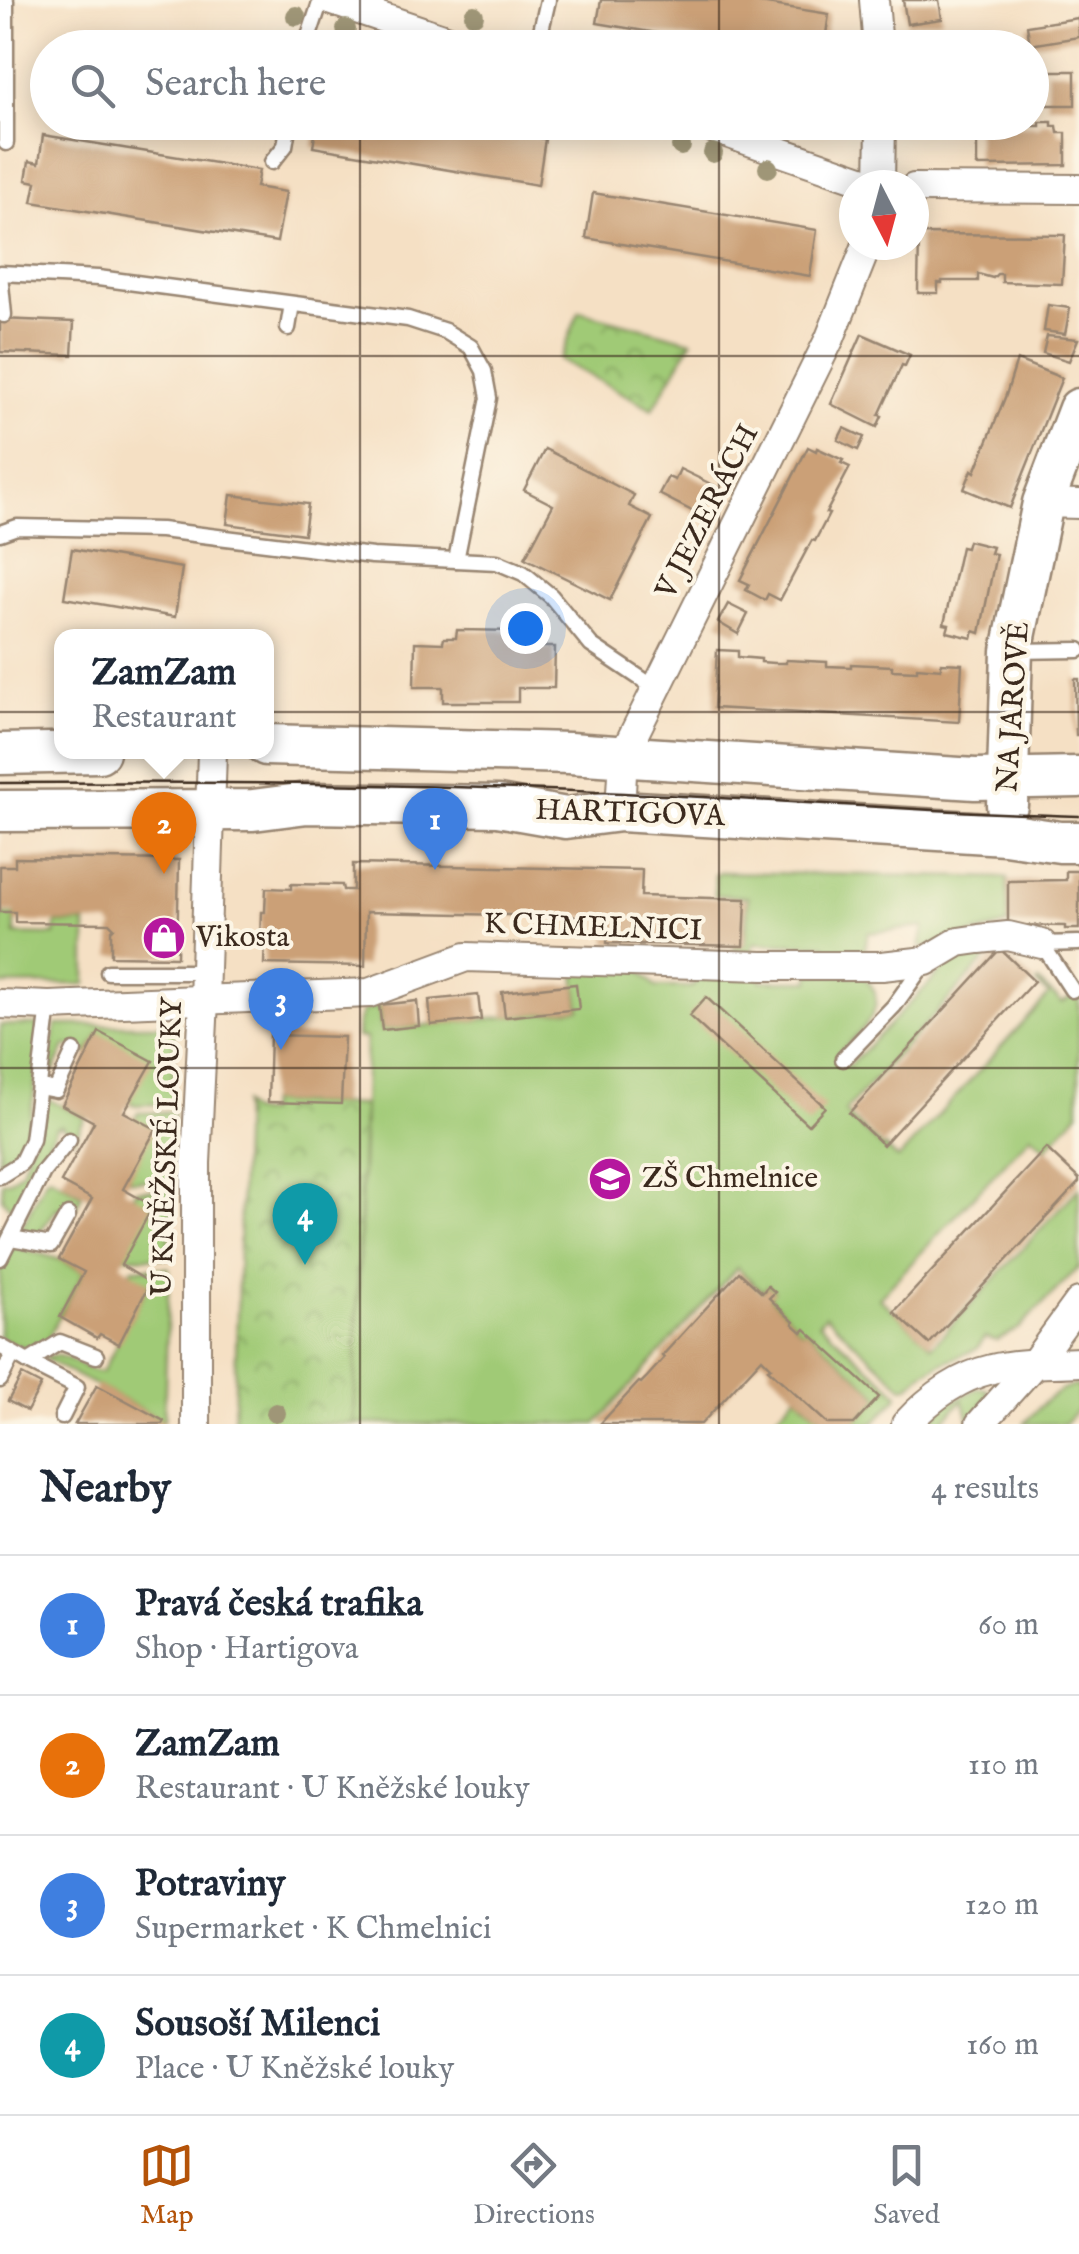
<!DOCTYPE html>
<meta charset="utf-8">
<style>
:root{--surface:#fff;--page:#f2f2f3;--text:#1f2937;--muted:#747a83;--line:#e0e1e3;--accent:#b45309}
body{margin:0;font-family:"IM FELL English",serif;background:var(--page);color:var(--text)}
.compass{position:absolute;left:839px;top:170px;width:90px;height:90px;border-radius:50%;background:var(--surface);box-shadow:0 5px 25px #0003;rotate:174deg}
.you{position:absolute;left:525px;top:628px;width:35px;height:35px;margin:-25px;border:8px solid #fff;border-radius:50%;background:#1a73e8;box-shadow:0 0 0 15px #1a73e833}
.badge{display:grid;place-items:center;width:65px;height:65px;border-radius:50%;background:var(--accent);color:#fff;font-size:32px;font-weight:700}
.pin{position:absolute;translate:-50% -82px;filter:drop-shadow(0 2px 5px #0008)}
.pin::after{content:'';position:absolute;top:52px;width:35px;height:30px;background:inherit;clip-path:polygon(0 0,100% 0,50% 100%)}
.popup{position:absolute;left:54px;top:629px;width:220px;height:130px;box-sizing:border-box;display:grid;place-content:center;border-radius:20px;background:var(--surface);filter:drop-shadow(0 2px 8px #0005);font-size:32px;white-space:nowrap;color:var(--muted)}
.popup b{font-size:38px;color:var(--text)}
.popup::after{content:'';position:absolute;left:50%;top:100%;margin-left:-20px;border:20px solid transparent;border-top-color:var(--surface)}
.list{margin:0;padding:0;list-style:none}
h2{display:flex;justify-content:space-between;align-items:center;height:130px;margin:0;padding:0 40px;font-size:42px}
h2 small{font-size:32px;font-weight:400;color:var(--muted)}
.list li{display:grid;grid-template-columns:65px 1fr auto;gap:30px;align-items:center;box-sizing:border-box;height:140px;padding:0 40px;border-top:2px solid var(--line)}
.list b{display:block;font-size:38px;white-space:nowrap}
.list p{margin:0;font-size:32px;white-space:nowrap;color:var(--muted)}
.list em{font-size:32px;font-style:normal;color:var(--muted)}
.icon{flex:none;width:55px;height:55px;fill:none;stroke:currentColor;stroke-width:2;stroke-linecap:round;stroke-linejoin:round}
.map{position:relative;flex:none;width:1079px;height:1424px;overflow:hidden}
.search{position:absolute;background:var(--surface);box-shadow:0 5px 25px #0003;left:30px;right:30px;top:30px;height:110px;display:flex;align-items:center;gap:25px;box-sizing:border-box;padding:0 35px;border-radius:55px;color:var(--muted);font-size:38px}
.sheet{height:690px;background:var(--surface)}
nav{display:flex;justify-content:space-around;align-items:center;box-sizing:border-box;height:140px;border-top:2px solid var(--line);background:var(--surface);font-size:28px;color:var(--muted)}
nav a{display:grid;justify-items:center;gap:5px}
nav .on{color:var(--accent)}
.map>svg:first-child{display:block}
.green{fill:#a0ca76;stroke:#6e7a4a;stroke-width:2.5}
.park{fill:url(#park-crowns);stroke:#6e7a4a;stroke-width:2.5}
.building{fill:#cba077}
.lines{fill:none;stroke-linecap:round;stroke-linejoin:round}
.lane-casing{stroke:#988571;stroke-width:19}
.street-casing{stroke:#988571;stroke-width:32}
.secondary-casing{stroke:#988571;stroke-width:45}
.lane{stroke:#fff;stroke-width:14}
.street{stroke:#fff;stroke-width:28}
.secondary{stroke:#fff;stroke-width:40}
.tram{stroke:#3b2a1e;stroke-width:2.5}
.tree{fill:#9f9677}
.grid{fill:none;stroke:#3b2a1e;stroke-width:2.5;stroke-opacity:0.55}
.labels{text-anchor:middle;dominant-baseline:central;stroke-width:8;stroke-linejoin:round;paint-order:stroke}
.street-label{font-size:30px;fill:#3b2a1e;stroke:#fcf5e5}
.poi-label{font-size:30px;fill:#3b2a1e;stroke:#fcf5e5;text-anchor:start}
</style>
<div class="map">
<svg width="1079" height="1424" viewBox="0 0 1079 1424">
<defs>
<pattern id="park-crowns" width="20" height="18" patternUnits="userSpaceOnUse" patternTransform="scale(2.5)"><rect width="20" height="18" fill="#a0ca76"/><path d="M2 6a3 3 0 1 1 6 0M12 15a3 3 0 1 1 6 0" fill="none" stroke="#84a460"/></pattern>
</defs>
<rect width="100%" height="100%" fill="#fcf5e5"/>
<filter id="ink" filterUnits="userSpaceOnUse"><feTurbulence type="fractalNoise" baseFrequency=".01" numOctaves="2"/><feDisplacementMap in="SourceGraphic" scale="20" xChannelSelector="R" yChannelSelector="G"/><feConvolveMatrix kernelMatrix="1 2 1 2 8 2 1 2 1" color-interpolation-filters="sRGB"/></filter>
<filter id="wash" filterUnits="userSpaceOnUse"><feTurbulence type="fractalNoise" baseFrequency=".0048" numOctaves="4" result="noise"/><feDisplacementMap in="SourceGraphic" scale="40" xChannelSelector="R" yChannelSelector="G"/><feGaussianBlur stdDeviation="2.25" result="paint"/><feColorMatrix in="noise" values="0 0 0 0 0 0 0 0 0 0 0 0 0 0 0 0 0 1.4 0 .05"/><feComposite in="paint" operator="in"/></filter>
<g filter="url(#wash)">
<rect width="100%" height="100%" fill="#f5e0c4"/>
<g class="green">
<polygon points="719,872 1007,878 1008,925 920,948 924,927 868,933 864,954 826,953 826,945 753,943 752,952 734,951 734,946 746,945 748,897 715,895 715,875"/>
<polygon points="0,915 15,915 15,934 55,935 56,923 86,923 86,984 0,985"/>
<path d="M997 947 846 1110V1114L882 1148 885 1147 898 1159 1049 995 1036 983 1038 981 1062 1003 1079 993V1112L1046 1148 1031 1135 879 1298 932 1346 1079 1188V1267L1019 1328 996 1341 985 1337 977 1349 944 1362 923 1373 909 1386 903 1387 825 1315 819 1323 898 1393 897 1398 873 1424H854L879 1396 806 1330 802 1332 793 1324 794 1322 769 1298 774 1291 768 1286 763 1291 737 1268 596 1424H354L366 1038 357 1037 358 1023 363 1011 379 1006 381 1030 580 1009 574 968 640 970 656 987H692L704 971 760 972 761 981H810V973L863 976C896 1006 858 1033 837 1055L849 1066 953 959 970 950Z"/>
<path d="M0 1025H42C38 1055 33 1139 14 1160 13 1161 1 1169 0 1169Z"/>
<polygon points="56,1025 169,1025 174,1031 173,1104 135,1105 129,1102 99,1033 88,1053 66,1045 54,1070 50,1072 48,1070"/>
<polygon points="46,1098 85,1118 74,1139 61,1125 56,1127 17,1214 2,1199 2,1182 10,1180 22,1170"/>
<polygon points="173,1112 171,1181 131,1180 127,1178 134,1119 138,1113"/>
<polygon points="50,1176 82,1195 72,1215 57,1208 39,1234 20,1231 46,1178"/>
<polygon points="137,1190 171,1190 169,1258 125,1257 133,1196"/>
<path d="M12 1246 58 1259 84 1272 47 1340 48 1345C28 1351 18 1347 0 1338V1268Z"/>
<path d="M133 1268H169L164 1421 43 1358C65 1349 81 1371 102 1372L149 1284 130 1272Z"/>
<path d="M1079 1385V1408L1064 1424H1024C1040 1406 1054 1389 1079 1385Z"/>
<polygon points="978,1388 987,1389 989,1396 970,1423 963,1400 940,1424 927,1424 946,1405"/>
<polygon points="796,1395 828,1424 769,1424"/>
</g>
<g class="park">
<polygon points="579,311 692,341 653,409 560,360"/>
<polygon points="268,1102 363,1105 354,1424 234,1424 243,1104 250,1112 267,1113"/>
</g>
<g id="blocks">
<g class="building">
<polygon points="601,0 741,0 829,14 824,48 746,48 597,23"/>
<polygon points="903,0 939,0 942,19 907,24"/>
<polygon points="1078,18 1079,37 1030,45 1027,26"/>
<polygon points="957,36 957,48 908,48 907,37"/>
<rect x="1047" y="71" width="28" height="34"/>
<polygon points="317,122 449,122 545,139 538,185 313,147"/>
<polygon points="991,122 1021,126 1040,126 1040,122 1052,122 1052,126 1057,126 1058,133 1066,133 1066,165 977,166 977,126 991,126"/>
<polygon points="43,135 259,170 256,187 286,192 277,242 32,202 36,182 26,180 29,161 39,163"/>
<polygon points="593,193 817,230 810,276 586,238"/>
<polygon points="919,234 1065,235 1062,284 1002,282 1002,274 997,274 993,278 978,274 978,281 942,281 942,283 938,283 938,293 918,293"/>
<polygon points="1048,305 1070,308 1065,334 1044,331"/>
<polygon points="0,319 74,322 72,355 0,352"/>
<polygon points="862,334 910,355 905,366 902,365 879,415 882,416 877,427 831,404"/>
<polygon points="1047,336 1078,339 1069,361 1043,353"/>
<polygon points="1017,360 1062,378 1010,508 964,489 972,470 975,472 1006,395"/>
<polygon points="844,428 864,437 858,450 838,440"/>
<polygon points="808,447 816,451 817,448 843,460 841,463 850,467 826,513 829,514 815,541 812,540 780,600 768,594 765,600 746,590 749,584 740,580"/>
<polygon points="545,449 634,495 629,506 652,518 610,600 525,558 553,505 524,490"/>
<polygon points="680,469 715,486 700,515 659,494 668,477 675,480"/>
<polygon points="231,495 308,504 304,534 227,524"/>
<polygon points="968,541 992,547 990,553 996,554 980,633 974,631 972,638 947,632 949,625 944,624 961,547 966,548"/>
<polygon points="72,549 182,568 175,617 64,598"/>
<polygon points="728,604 748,614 738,634 718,622"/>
<polygon points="457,630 519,631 518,647 555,647 554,688 518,688 518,702 443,702 443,687 414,687 415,642 443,643 444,638 456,638"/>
<polygon points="717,650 738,651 738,657 761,659 761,662 774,663 786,663 786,660 827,662 827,666 851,667 851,664 892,666 892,670 917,671 917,667 941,669 941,663 962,664 959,722 714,708"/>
<polygon points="1075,679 1079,679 1079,735 1076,735"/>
<polygon points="15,858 179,860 177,957 111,956 111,931 114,928 109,923 15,922 15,912 0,912 0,866 15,866"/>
<polygon points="353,864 642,870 641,896 746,899 744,946 607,943 608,917 366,912 365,966 264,964 265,939 260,939 261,912 265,912 266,888 291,889 291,884 342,885 343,890 353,890"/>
<polygon points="1066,871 1079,871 1079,929 1065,929 1065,926 1008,925 1008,881 1066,880"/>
<polygon points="1000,949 1034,981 883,1145 849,1113"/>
<polygon points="576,984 579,1009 505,1017 502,992"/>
<polygon points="478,995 481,1020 431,1025 429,1000"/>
<polygon points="706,997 825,1107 808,1125 689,1016"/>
<polygon points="417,1001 419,1026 382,1030 379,1005"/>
<polygon points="99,1032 153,1061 124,1112 156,1129 123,1189 153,1206 121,1265 150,1283 119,1344 100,1334 97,1338 60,1317 84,1272 59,1259 92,1199 61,1182 94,1122 62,1105"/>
<polygon points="270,1035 344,1037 341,1104 268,1102"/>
<polygon points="1046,1148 1079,1179 1079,1182 929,1344 894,1312"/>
<polygon points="739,1272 762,1293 768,1286 775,1292 769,1298 794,1322 793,1324 802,1332 805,1329 879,1397 854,1424 828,1424 768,1369 771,1367 762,1358 701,1424 600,1424 639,1382 641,1383 646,1378 664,1358 662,1356"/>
<polygon points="22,1375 41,1385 27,1411 8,1401"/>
<polygon points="97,1385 164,1421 162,1424 75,1424"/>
</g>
</g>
</g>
<g filter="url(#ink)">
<use href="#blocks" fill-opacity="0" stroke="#988571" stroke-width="2.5"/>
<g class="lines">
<g class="lane-casing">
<g id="lane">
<polyline points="305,48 321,0"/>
<polyline points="537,48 548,0"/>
<polyline points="6,143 6,0"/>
<polyline points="272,162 285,146 289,122"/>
<polyline points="0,273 98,278 408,319 445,331 471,347 484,371 489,398 456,560"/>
<polyline points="0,274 4,315"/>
<polyline points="288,328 292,304"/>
<polyline points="0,533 17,527 161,530 372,556 497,562 523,573 551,596 591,645 655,688"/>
<polyline points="1015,651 1079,650"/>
<polyline points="1042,944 1072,990"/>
<polyline points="1042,944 1079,943"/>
<polyline points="108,972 205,972"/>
<polyline points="843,1059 894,1006 926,961"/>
<polyline points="40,1087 56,1090 74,1051"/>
<polyline points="0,1176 21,1163 32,1140 49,1006"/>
<polyline points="11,1238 51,1245 68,1215"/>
<polyline points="0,1258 43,1172 69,1140"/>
<polyline points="0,1346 28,1362 60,1342 96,1356"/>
<polyline points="28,1362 77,1387 62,1417"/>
<polyline points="0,1380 13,1354"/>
</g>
</g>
<g class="street-casing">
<g id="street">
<polyline points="330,0 472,48"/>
<polyline points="874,0 878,48"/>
<polyline points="695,122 876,185"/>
<polyline points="880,185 881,122"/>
<polyline points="914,188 1079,189"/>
<polyline points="1043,503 1079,504"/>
<polyline points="620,811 623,756 830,338 867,245"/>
<polyline points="0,1004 49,1006 369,993 466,957 763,966 882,966 926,961 958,942 979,939 1008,936 1042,944"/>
<polyline points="196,1424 196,1163 204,1000 212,752"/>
<path d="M906 1424C929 1399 958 1377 992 1369 1019 1362 1051 1364 1079 1362"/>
<polyline points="980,1424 1033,1365 1079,1302"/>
</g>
</g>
<g class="secondary-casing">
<g id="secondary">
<polyline points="266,745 569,753 975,779 1079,777"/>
<polyline points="0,754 99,752"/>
<polyline points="1007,805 1012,651 1043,503 1079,409"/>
<polyline points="0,811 253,810 307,803 498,806 566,818 620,811 1005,834 1060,842 1079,842"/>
</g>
</g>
<use href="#lane" class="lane"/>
<use href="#street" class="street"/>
<use href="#secondary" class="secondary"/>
<path class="tram" d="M0 783C208 781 416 784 623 793 775 800 927 812 1079 816"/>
</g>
<g class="tree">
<circle cx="474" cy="15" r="10"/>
<circle cx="296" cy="16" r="10"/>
<circle cx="346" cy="29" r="10"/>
<circle cx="681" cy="146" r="10"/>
<circle cx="713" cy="153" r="10"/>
<circle cx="768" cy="168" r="10"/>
<circle cx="276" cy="1413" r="10"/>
</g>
</g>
<path class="grid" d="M360 0V48M719 0V48M360 122V1424M719 122V1424M0 356H1079M0 712H1079M0 1068H1079"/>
<defs>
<g id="shop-disc" transform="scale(2.25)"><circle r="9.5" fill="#b5179e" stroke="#fcf5e5"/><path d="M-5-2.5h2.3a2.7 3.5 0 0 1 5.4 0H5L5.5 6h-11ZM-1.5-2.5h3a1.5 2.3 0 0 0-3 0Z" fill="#fff"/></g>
<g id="school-disc" transform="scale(2.25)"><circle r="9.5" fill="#b5179e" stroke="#fcf5e5"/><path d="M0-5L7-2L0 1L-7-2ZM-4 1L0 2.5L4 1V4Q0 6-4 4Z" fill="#fff"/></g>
</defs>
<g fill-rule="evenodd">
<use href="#shop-disc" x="164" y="938"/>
<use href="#school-disc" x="610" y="1179"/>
</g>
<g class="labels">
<g class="street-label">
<text transform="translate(708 512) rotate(-63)">V JEZERÁCH</text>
<text transform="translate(1014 707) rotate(-86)">NA JAROVĚ</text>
<text transform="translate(630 814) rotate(2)">HARTIGOVA</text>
<text transform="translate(593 928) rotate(2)">K CHMELNICI</text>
<text transform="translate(168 1147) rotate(-88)">U KNĚŽSKÉ LOUKY</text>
</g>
<g class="poi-label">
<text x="196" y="938">Vikosta</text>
<text x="642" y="1179">ZŠ Chmelnice</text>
</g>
</g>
</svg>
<svg class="compass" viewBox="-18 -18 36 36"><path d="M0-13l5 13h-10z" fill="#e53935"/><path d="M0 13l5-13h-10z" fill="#747a83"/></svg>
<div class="you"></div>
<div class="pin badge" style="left:435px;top:870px;background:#3f7fe0">1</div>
<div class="pin badge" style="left:164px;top:874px;background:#e8710a">2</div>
<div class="popup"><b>ZamZam</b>Restaurant</div>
<div class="pin badge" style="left:281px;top:1050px;background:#3f7fe0">3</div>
<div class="pin badge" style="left:305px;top:1265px;background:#0f9aa8">4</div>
<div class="search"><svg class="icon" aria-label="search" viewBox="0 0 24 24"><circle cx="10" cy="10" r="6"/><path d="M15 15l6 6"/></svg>Search here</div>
</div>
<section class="sheet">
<h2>Nearby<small>4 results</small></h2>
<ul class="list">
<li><span class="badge" style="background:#3f7fe0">1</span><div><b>Pravá česká trafika</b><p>Shop · Hartigova</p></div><em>60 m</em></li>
<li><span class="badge" style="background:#e8710a">2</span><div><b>ZamZam</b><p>Restaurant · U Kněžské louky</p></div><em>110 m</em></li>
<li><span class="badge" style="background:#3f7fe0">3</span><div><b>Potraviny</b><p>Supermarket · K Chmelnici</p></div><em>120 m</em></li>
<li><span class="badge" style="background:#0f9aa8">4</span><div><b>Sousoší Milenci</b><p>Place · U Kněžské louky</p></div><em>160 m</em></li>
</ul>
</section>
<nav>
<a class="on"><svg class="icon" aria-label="map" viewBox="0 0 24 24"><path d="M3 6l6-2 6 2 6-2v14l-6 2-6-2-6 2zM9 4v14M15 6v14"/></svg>Map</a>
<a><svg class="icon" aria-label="directions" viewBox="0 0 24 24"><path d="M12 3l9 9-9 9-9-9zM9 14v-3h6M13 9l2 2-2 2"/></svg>Directions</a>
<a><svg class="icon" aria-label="saved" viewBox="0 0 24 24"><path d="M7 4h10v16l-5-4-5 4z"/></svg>Saved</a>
</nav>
